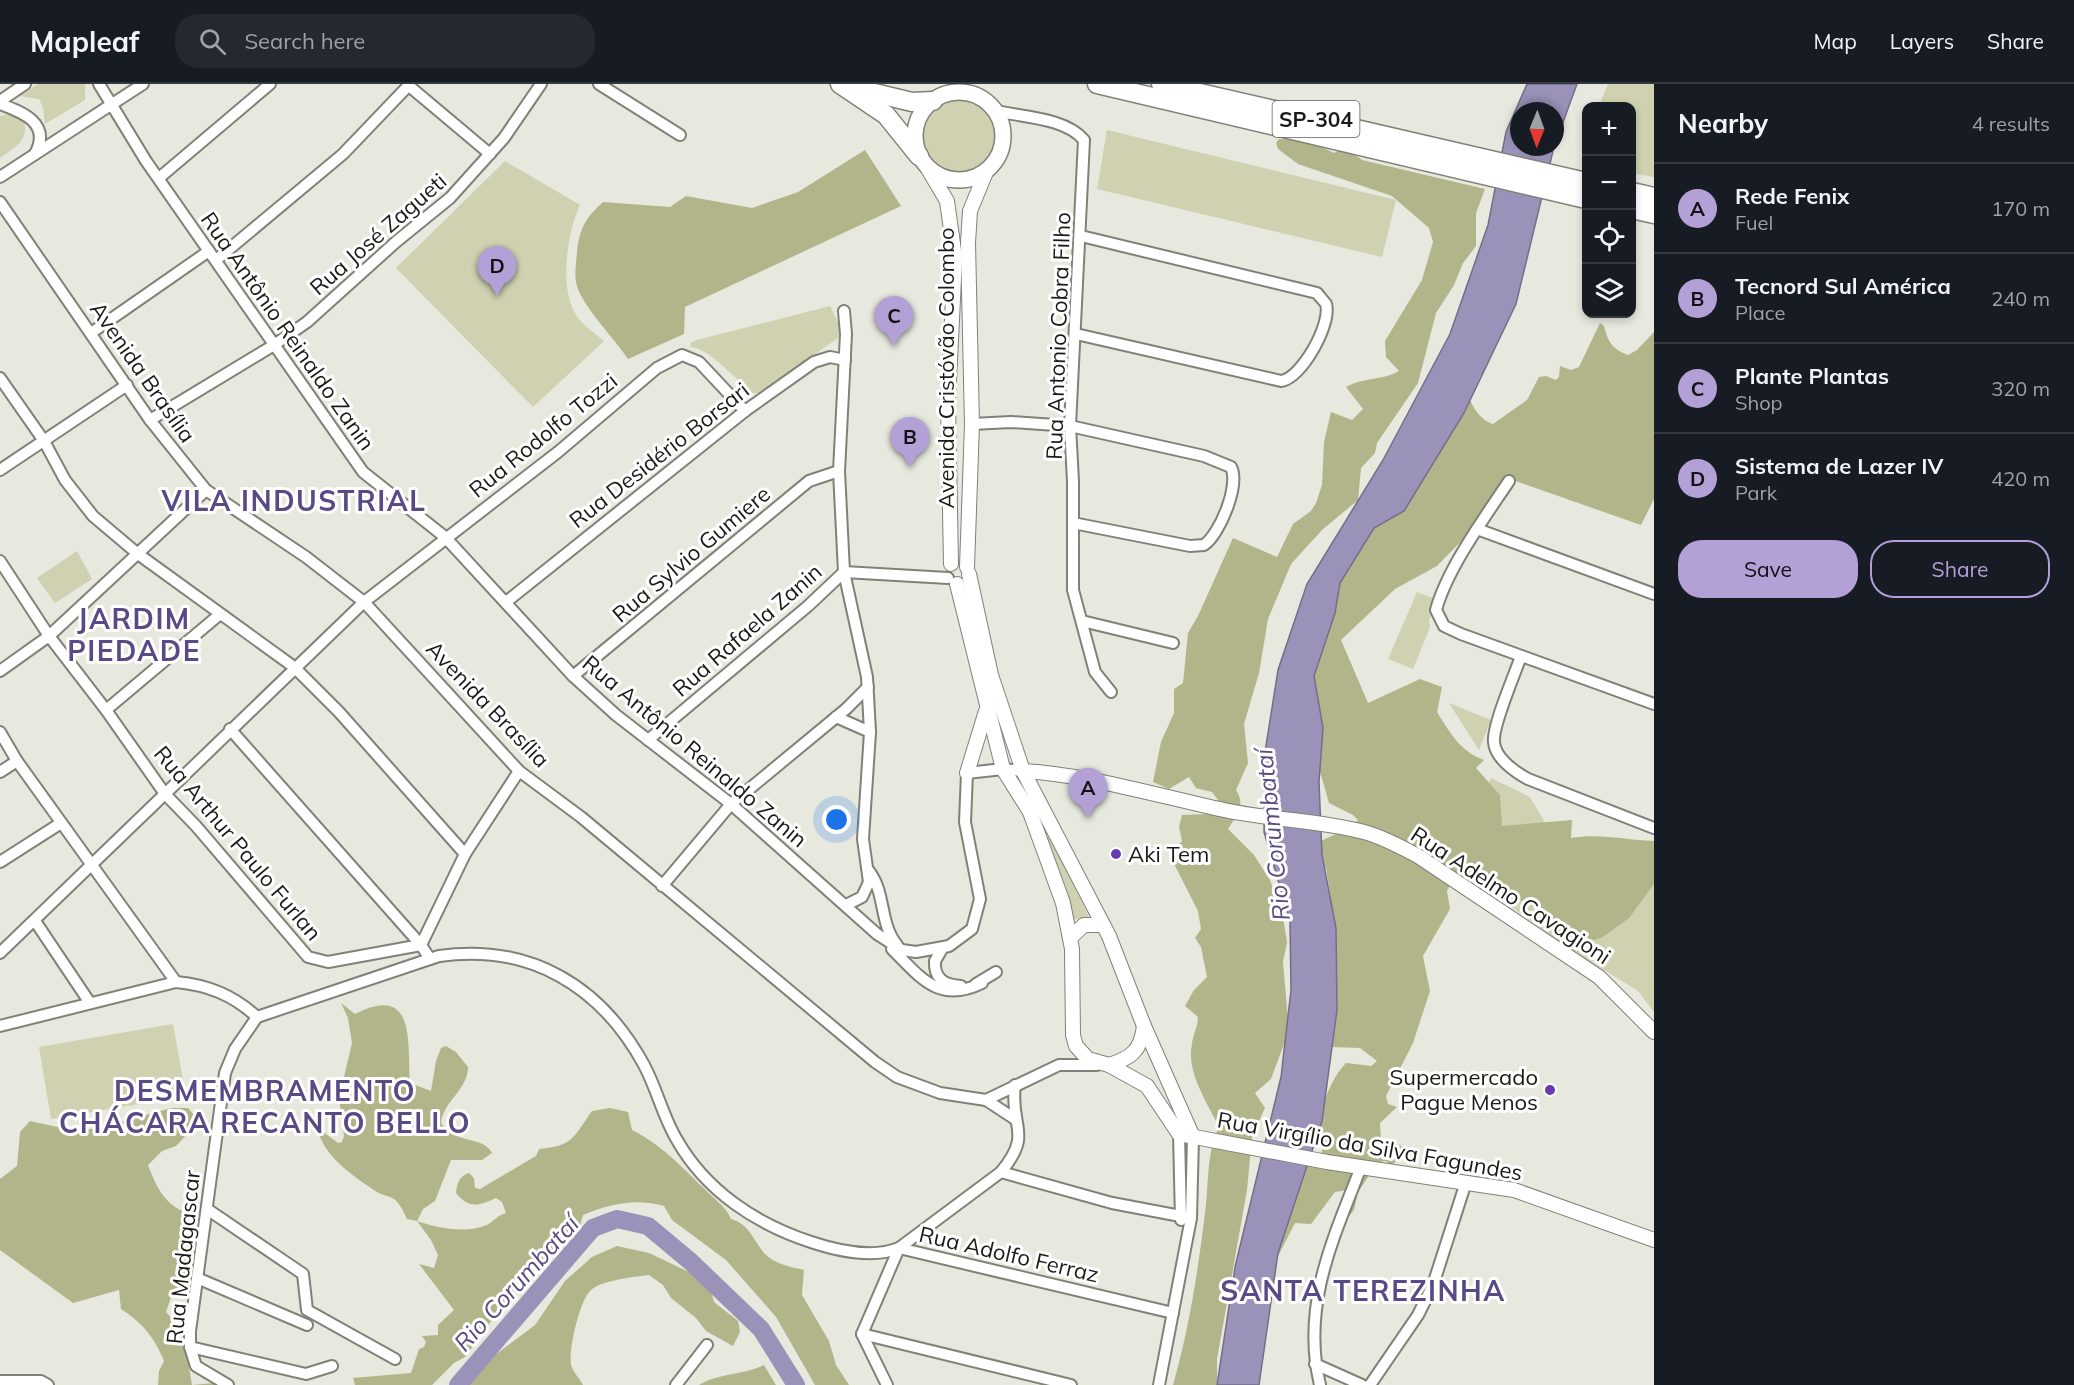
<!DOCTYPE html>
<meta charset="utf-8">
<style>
:root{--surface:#171b24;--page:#242831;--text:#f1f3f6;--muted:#9ea1a6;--line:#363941;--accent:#b2a0d7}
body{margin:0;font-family:Mulish,sans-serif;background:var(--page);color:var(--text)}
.controls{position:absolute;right:18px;top:18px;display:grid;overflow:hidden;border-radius:12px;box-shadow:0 3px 9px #0003}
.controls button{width:54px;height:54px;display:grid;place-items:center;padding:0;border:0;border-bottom:2px solid var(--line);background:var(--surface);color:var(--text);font:30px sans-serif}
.compass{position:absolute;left:1510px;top:18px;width:54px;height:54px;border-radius:50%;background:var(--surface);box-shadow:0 3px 9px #0003;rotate:181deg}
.you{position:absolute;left:837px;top:736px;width:21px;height:21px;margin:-15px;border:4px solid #fff;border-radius:50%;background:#1a73e8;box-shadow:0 0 0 9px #1a73e833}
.badge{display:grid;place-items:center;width:39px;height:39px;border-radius:50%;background:var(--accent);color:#111;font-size:20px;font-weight:700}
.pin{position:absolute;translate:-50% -50px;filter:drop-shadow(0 2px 3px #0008)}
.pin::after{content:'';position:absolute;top:32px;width:21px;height:18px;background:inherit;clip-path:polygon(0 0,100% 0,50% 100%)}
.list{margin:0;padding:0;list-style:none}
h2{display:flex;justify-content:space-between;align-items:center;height:78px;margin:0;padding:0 24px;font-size:26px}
h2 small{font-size:20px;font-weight:400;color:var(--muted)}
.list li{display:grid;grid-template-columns:39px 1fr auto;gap:18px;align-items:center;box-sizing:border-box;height:90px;padding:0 24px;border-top:2px solid var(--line)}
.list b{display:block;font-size:22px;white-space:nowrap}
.list p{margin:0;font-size:20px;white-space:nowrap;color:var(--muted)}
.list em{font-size:20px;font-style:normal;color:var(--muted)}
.actions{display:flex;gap:12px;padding:18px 24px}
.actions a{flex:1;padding:14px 0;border:2px solid var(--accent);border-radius:24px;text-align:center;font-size:21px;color:var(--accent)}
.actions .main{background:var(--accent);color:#111}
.icon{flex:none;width:33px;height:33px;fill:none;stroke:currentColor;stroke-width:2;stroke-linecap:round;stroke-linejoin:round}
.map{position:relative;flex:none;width:1654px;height:1301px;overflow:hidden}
header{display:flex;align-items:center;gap:36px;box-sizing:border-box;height:84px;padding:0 30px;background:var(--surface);border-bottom:2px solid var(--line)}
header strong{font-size:28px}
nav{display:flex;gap:33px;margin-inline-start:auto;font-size:21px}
.search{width:420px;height:54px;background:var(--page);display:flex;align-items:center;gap:15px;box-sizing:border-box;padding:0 21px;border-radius:24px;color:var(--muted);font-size:22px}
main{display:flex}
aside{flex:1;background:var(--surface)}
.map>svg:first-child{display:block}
.green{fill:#cfd1b1}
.forest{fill:#b2b489}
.water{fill:#9a92b9;stroke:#746e88;stroke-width:1.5}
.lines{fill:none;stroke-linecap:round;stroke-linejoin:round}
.river{stroke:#9a92b9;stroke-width:18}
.minor-casing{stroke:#818178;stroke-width:14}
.tertiary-casing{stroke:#818178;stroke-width:16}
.secondary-casing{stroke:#818178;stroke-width:18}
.trunk-casing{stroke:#818178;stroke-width:21}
.minor{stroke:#fff;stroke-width:10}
.tertiary{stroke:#fff;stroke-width:14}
.secondary{stroke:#fff;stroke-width:15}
.trunk{stroke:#fff;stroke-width:18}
.poi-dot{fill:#663ab2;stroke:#fff;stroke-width:2}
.labels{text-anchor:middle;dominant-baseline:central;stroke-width:6;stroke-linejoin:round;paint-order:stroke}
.shield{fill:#fff;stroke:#5f5f5d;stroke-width:1.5}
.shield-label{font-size:21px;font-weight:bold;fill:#1a1b17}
.street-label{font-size:22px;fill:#1a1b17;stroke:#fff}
.poi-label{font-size:22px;fill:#1a1b17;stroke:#fff;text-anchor:start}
.water-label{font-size:24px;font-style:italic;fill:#594a81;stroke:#fff}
.district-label{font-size:28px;font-weight:bold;letter-spacing:1.5px;fill:#5a4987;stroke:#fff}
</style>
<header>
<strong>Mapleaf</strong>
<div class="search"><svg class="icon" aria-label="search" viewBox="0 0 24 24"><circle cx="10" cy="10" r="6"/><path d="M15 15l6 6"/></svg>Search here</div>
<nav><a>Map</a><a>Layers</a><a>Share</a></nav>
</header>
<main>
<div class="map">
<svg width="1654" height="1301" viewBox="0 0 1654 1301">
<rect width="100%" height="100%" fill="#e7e8de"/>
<g class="green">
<polygon points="38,0 85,0 85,16 45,40 43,24 39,15 19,12"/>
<polygon points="1608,0 1654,0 1654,93 1632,89 1632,22 1599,22"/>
<circle cx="959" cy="53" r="38"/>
<path d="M12 30 24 38C29 57 14 64 0 74V32Z"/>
<polygon points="1107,46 1396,116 1382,173 1097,105"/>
<path d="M505 77 580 121C567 149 559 204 576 231 582 241 596 250 604 257L533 323 396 184Z"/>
<path d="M830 222 840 242 838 254 760 309H752C738 297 709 264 691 263L690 259 697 256Z"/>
<polygon points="77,467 92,495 55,519 37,494"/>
<polygon points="1417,508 1435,515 1429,536 1430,543 1413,585 1388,575"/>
<polygon points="1449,619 1491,636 1479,666"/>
<polygon points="1491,694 1530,713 1555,755 1654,763 1654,928 1638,907 1558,857 1450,778"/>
<polygon points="1046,753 1051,755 1089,833 1072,836 1057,781"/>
<polygon points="173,940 186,1012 51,1035 39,963"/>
</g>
<g class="forest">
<path d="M1279 55H1306L1334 69C1346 63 1352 69 1362 76L1485 105 1476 129V162L1463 179 1454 201 1436 229 1418 299 1377 359 1375 369 1361 384 1358 416 1322 446 1291 480 1268 535 1259 589 1244 640 1248 679 1236 706C1246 722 1237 731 1228 745L1254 771 1270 796 1283 833 1287 858 1283 878 1289 947 1271 995 1255 1009 1265 1024 1252 1053 1247 1106 1217 1275V1301H1173C1189 1245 1198 1187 1205 1129 1209 1100 1206 1070 1219 1043 1207 1018 1186 988 1192 960 1193 950 1198 943 1198 933L1185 922 1194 906 1207 893 1201 863 1195 854 1201 845 1198 827 1169 770 1182 757 1179 743 1182 731 1208 730 1218 716 1212 708 1196 704 1189 693 1169 705 1153 698 1161 658 1174 629V605L1183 599 1188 549 1198 532 1233 454 1277 473 1293 440 1311 427 1316 419 1322 401 1324 358 1331 328 1352 336 1363 325 1346 303C1365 293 1384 296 1399 287L1386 273 1385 257 1422 196 1433 158 1429 144 1392 112 1298 80 1278 65 1276 59Z"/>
<path d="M865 66 901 122 685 223 684 250 628 275C615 255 583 223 577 202 574 193 576 179 577 169 579 146 585 134 603 118L670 123 686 112 752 124 798 108Z"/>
<path d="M1600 239 1604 242C1608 258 1612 265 1628 271L1637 266 1654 248V415L1641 441 1507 394 1469 449 1437 482 1395 505 1341 556 1368 619 1420 595 1442 603 1437 628C1450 649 1461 668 1484 676L1476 684 1500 711 1502 742 1572 736 1571 754C1599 749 1626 756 1654 757V800L1629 834 1603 853 1594 856 1561 849 1542 827 1472 791H1463L1451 798 1447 807 1450 825 1423 872 1430 907 1413 959 1386 1012 1388 1020 1397 1023 1380 1039 1381 1056 1402 1062 1405 1073 1390 1081 1386 1077 1378 1078 1358 1108 1354 1126 1345 1137 1347 1106 1335 1108 1311 1140 1295 1139 1258 1211 1300 1085 1321 1070 1325 1058 1317 1046C1322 1022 1329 997 1346 979L1371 982 1377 977 1360 964 1331 963 1335 841 1326 784 1307 763 1350 744 1358 736 1353 731 1329 719 1313 663 1314 592 1321 522 1464 302C1469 316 1478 336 1493 340L1527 316 1539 293 1546 292 1556 296 1559 293 1560 282 1571 286 1579 283Z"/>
<path d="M341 919 355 930C417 898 407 960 410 999L431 1007 436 977 441 964 446 962 456 968 468 983C468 1006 443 1017 441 1039 454 1061 483 1051 492 1069L482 1076H451L435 1117 423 1125 417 1137C438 1144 465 1150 487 1141 494 1137 498 1131 506 1129L502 1118 496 1114C478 1122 469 1125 456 1109 457 1100 459 1092 469 1089L474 1094 475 1104 480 1105 536 1072 539 1065C574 1062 573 1053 592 1027L610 1024 628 1028 632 1046C666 1063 687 1089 714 1114 722 1122 726 1124 731 1135 749 1140 753 1155 764 1169 774 1180 791 1183 804 1186L802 1211 829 1257 836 1281 849 1301H815L776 1233 726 1176 672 1136 664 1122C636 1114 610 1120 583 1131L579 1145 511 1210 465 1273 454 1279 432 1301H355L353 1294 411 1289 419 1265 424 1263 426 1258 422 1252 438 1251V1241L454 1226 419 1180 434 1184 438 1171 431 1156 417 1137 407 1135C404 1129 400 1119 394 1115 389 1112 382 1111 377 1108 356 1094 321 1071 318 1044L338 1059 342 1058 344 1052 339 1014 352 959 348 934Z"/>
<path d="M172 1024H188L199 1037 176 1062 162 1067 148 1081C156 1102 163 1118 184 1128V1151L192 1154 183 1198 187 1209 171 1213 166 1228 178 1241 177 1248 187 1270 192 1301 214 1299 215 1301H158L159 1287 164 1277C154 1253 143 1239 121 1225L119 1206 73 1219 0 1166V1095L17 1082 20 1048 30 1037 62 1044 93 1045Z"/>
<path d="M617 1162 649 1169 708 1197 714 1218 738 1237 740 1248 733 1262 706 1247 696 1234 671 1214 663 1201 649 1191C634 1193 602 1196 591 1206 580 1215 568 1267 571 1281 573 1288 580 1295 583 1301H468L495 1271 535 1241 565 1197 592 1173Z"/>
<path d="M764 1281 776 1301H699C719 1289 744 1291 764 1281Z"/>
</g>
<polygon class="water" points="1527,0 1577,0 1555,60 1555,27 1519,27 1519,63 1554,63 1516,220 1464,329 1404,427 1374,444 1340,499 1335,529 1314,592 1323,644 1319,698 1322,771 1336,844 1337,926 1322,1037 1278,1169 1259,1301 1217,1301 1235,1183 1281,993 1291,906 1290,837 1264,748 1265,668 1278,586 1307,500 1383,376 1450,250 1488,141 1506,48"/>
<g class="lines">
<polyline class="river" points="458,1301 593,1144 617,1135 648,1142 691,1178 761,1245 796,1301"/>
<g class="minor-casing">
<g id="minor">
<polyline points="99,0 146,77 363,388 445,453 573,592 616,631 731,720 877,850 902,866 916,868 949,862 972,845 980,815 965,738 967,689 1003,685 1023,687"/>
<polyline points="599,0 680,51"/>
<polyline points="409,2 490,70"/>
<polyline points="0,17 25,0"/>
<path d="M0 20C22 28 52 39 35 70"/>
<path d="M996 27C1023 33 1066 34 1084 56L1070 342 1073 397V506L1095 588 1111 608"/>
<polyline points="0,93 143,0"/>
<polyline points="159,94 270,0"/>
<polyline points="0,118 150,336 206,406 306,473 364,518 519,687 581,733 875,978 897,993 940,1009 986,1016 1059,981 1097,981"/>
<polyline points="216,176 343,70 410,0"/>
<polyline points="844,227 846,250 839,387 844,488 867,593 870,648 863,755 869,798 862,813 846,821"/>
<polyline points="91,249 209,167"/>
<path d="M1076 250 1281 297C1301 295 1332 240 1326 220 1324 217 1319 212 1317 209L1081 152"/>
<polyline points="0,294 44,357 65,396 93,432 138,470 294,583 339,628 465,770"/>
<polyline points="150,336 274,261 307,238 397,157 450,114 504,54 541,0"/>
<path d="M972 340 1011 338 1070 342 1204 372 1231 383C1240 401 1220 450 1204 461L1190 462 1073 439"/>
<polyline points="0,386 127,301"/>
<path d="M1509 397C1485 433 1447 485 1436 526L1444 542 1461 550 1654 620"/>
<polyline points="1477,445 1654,510"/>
<polyline points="0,477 49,552 106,626 165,710 196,742 308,873 328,878 421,861"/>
<polyline points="844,488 948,494"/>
<polyline points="506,518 745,327 814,278 830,273 845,276"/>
<polyline points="1082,537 1173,559"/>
<path d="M1521 572C1515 590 1492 642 1494 658 1495 674 1515 688 1528 695L1654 744"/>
<polyline points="0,587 49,552 206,406"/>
<polyline points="573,592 809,397 839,387"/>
<polyline points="106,626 219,531"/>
<polyline points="836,633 870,648"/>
<polyline points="230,645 421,861 430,875"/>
<polyline points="0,648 17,677 176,898"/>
<polyline points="648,656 808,522 844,488"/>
<polyline points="0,688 17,677"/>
<polyline points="0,778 61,739"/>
<path d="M869 787C886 809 879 839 897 861"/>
<polyline points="662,802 731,720 846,625 868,603"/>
<polyline points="35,837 90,919"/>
<polyline points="421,861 465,770 519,687"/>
<path d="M892 865C921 894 939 920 982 899"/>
<path d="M942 865 935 877C934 895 944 901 961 902"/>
<polyline points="0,869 364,518 558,368 657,284 682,271 699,278 745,327"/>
<polyline points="976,900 996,888"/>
<path d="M0 942 176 898C208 901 233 911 257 933"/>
<polyline points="986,1016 1015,1035"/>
<polyline points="1179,1050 1181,1136"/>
<polyline points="1001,1088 1112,1119 1191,1134"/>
<polyline points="207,1125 303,1190 307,1226 395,1275"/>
<polyline points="197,1194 307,1241"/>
<polyline points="862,1250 1071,1301"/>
<polyline points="190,1263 306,1290 332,1282"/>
<polyline points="1315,1280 1362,1301"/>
<polyline points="0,1297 41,1297 48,1301"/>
<path d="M228 1301 196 1282 190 1263V1247L225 989 235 965 257 933 439 872C530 859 601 902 644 981 657 1005 663 1033 677 1056 706 1107 756 1140 811 1158 838 1167 872 1175 899 1164L1173 1229"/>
<polyline points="676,1301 707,1261"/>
<path d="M887 1301 862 1250 899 1164 1001 1088C1034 1048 1009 1043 1015 1001"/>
<polyline points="1159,1301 1191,1134 1193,1053"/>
<path d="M1320 1301C1301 1222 1333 1155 1361 1083"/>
<polyline points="1370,1301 1418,1231 1433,1201 1466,1098"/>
</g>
</g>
<g class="tertiary-casing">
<g id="tertiary">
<polyline points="925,80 947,117 955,174 948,317 951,480"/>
<polyline points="967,483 972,340 968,159 970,127 986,88"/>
<polyline points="969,490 991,591 1023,687 1109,852 1144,942 1193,1053"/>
<polyline points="957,500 1003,685 1030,728 1063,819 1072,865 1073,951 1076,962 1088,975 1109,981 1147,1002 1179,1050 1327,1078 1514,1106 1654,1156"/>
<path d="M1023 687C1091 691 1158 712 1224 726 1270 736 1318 736 1364 748 1383 753 1401 763 1418 772L1599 893 1654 948"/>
<polyline points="967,689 986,627"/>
<polyline points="1070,854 1084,841 1103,841"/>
<path d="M1109 981C1131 974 1141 967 1144 942"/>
</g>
</g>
<g class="secondary-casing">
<circle id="secondary" cx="959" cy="52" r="44"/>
</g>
<g class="trunk-casing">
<g id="trunk">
<polyline points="840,0 886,31 919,72"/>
<polyline points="1097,0 1586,115"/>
<polyline points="1161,0 1586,98"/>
<polyline points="858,5 912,18 933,17"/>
<polyline points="1632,108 1654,113"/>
<polyline points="1632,125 1654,130"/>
</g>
</g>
<use href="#minor" class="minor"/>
<use href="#tertiary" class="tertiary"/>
<use href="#secondary" class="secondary"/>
<use href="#trunk" class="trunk"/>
</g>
<g class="poi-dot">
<circle cx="1116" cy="770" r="6"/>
<circle cx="1550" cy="1006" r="6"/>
</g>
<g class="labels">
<rect class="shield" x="1272.5" y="17" width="87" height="36" rx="4.5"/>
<g class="shield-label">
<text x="1316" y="35">SP-304</text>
</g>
<g class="street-label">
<text transform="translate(378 150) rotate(-41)">Rua José Zagueti</text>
<text transform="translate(288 247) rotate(55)">Rua Antônio Reinaldo Zanin</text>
<text transform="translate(1058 252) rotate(-88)">Rua Antonio Cobra Filho</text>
<text transform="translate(946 284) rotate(-90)">Avenida Cristóvão Colombo</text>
<text transform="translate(143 288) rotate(55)">Avenida Brasília</text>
<text transform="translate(543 351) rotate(-39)">Rua Rodolfo Tozzi</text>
<text transform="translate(659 371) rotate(-38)">Rua Desidério Borsari</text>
<text transform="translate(691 470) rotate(-40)">Rua Sylvio Gumiere</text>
<text transform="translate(747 546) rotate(-41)">Rua Rafaela Zanin</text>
<text transform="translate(488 620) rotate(46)">Avenida Brasília</text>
<text transform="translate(695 667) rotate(40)">Rua Antônio Reinaldo Zanin</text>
<text transform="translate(238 759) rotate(50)">Rua Arthur Paulo Furlan</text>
<text transform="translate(1511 811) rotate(33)">Rua Adelmo Cavagioni</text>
<text transform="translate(1370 1062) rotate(10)">Rua Virgílio da Silva Fagundes</text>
<text transform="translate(1009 1170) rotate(13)">Rua Adolfo Ferraz</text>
<text transform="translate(183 1173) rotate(-84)">Rua Madagascar</text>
</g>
<g class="poi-label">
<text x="1128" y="770">Aki Tem</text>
<text x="1538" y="993" text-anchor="end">Supermercado<tspan x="1538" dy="25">Pague Menos</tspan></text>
</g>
<g class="water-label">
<text transform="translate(1272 751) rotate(-96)">Rio Corumbataí</text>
<text transform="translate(516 1199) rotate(-48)">Rio Corumbataí</text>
</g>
<g class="district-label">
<text x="294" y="416">VILA INDUSTRIAL</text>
<text x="134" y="534">JARDIM<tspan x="134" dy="32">PIEDADE</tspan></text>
<text x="265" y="1006">DESMEMBRAMENTO<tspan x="265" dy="32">CHÁCARA RECANTO BELLO</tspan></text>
<text x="1363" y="1206">SANTA TEREZINHA</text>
</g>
</g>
</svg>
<div class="controls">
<button>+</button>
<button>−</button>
<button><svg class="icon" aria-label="locate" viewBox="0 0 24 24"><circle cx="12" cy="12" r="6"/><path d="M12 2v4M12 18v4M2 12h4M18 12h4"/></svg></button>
<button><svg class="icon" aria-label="layers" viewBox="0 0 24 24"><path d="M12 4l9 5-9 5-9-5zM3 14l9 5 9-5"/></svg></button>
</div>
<svg class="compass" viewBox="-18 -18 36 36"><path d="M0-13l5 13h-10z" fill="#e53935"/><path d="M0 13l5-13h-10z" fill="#9ea1a6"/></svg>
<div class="you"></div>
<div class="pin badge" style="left:1088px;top:734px">A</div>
<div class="pin badge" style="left:910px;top:383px">B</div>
<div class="pin badge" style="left:894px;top:262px">C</div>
<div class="pin badge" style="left:497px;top:212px">D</div>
</div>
<aside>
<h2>Nearby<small>4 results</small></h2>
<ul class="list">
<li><span class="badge">A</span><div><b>Rede Fenix</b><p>Fuel</p></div><em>170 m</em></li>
<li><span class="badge">B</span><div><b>Tecnord Sul América</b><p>Place</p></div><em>240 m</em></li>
<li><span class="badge">C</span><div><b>Plante Plantas</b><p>Shop</p></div><em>320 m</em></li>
<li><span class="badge">D</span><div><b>Sistema de Lazer IV</b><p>Park</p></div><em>420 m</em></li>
</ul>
<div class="actions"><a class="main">Save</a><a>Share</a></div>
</aside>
</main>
